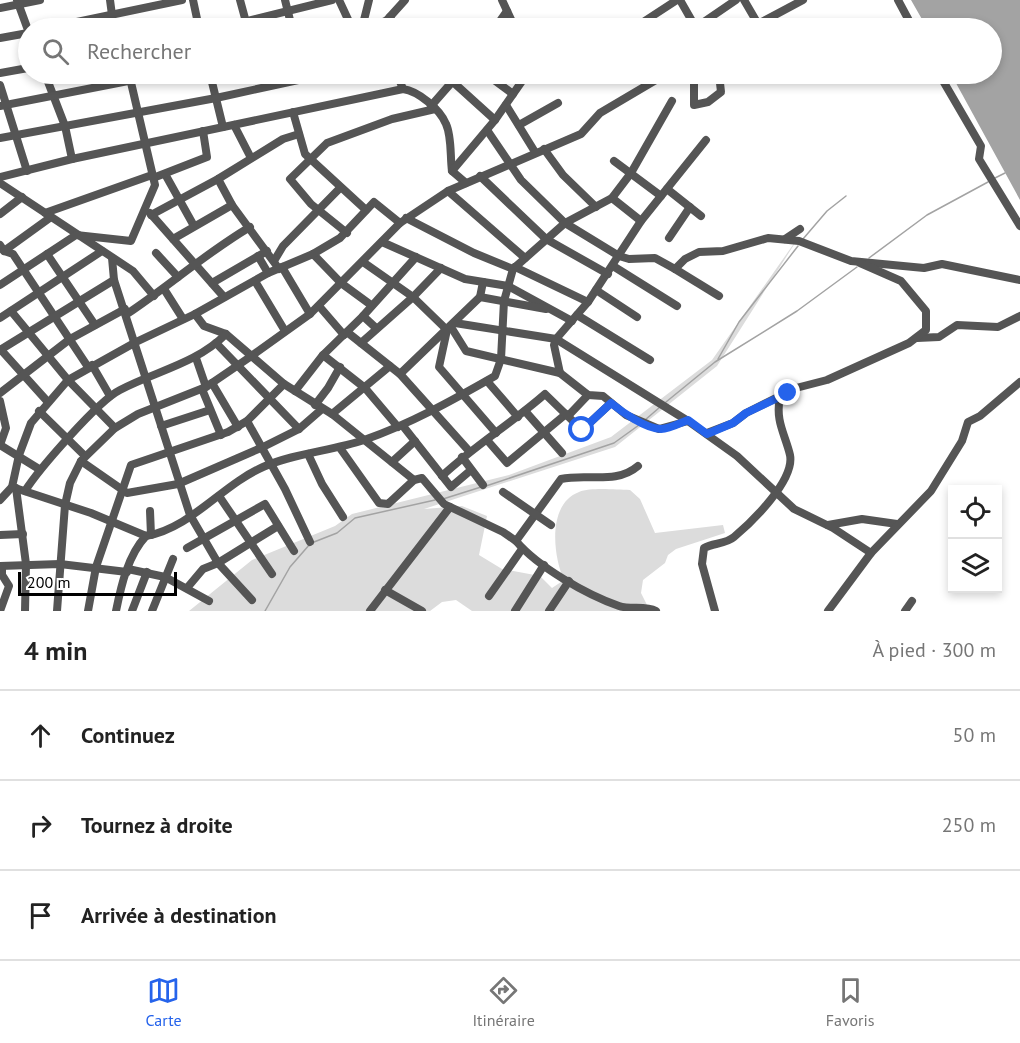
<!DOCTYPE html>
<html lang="fr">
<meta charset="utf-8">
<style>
:root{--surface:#fff;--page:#f2f2f2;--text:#222;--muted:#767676;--line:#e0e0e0;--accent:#2563eb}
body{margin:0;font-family:"PT Sans",sans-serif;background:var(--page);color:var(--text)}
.controls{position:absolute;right:18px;bottom:18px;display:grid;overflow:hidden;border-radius:0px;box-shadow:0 3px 9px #0003}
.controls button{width:54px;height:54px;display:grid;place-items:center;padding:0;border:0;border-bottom:2px solid var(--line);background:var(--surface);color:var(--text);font:30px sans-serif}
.scale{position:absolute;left:18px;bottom:15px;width:159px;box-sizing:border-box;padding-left:6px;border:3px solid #000;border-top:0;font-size:16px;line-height:21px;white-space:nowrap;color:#000;-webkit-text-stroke:4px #fff;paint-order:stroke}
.stop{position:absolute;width:18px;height:18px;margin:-14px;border:4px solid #2563eb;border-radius:50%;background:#fff}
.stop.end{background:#2563eb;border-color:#fff;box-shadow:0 2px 6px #0008}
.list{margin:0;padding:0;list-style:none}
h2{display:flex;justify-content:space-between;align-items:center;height:78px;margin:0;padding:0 24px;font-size:26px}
h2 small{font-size:20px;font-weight:400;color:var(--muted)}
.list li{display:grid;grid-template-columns:39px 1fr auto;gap:18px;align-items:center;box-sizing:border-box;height:90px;padding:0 24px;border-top:2px solid var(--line)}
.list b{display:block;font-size:22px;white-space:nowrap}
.list em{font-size:20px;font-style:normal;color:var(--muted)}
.icon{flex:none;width:33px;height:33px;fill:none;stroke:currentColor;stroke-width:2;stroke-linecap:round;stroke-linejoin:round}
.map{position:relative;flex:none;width:1020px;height:611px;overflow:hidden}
.search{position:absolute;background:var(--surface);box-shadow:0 3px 9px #0003;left:18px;right:18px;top:18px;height:66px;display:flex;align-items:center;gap:15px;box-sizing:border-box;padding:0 21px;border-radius:33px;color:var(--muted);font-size:22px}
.sheet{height:348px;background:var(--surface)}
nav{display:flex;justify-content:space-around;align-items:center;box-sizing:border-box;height:84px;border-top:2px solid var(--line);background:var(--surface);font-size:16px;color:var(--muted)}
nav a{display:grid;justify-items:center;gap:3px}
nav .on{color:var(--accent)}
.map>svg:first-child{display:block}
.green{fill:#dcdcdc}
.water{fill:#a3a3a3}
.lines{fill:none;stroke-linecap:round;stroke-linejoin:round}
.stream{stroke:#a3a3a3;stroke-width:1.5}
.minor{stroke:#555;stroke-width:8}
.route{stroke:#2563eb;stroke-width:8}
</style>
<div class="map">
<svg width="1020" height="611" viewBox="0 0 1020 611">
<rect width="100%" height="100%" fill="#fff"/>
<path class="green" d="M802 232 717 366 615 447 424 509 462 506 487 516 479 555 502 569 540 576 552 588 564 580C553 556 547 504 579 492 592 487 616 490 630 490L640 499 655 533 723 525 725 533 676 549 668 555 665 563 643 580 641 593 650 611H472L456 600 442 602 430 611H189L252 560 335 526 352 514 509 475 611 437 712 360Z"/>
<polygon class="water" points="911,0 1020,0 1020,200 951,74 992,74 992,28 927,28"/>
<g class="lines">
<g class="stream">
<polyline points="995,178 1005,173"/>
<polyline points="803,239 827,211 846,196"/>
<polyline points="869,258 927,215 988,182"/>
<polyline points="718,359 739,322 798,246"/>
<polyline points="666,402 715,362 797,311 857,267"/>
<polyline points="645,420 660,407"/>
<polyline points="486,486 614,443 639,425"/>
<polyline points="443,499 481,487"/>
<polyline points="314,542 337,533 355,518 435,500"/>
<polyline points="265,611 290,567 310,544"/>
</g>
<g class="minor">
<polyline points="17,0 28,30"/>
<polyline points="110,0 112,15"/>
<polyline points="193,0 199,28"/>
<polyline points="240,0 246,22"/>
<polyline points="285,0 292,28"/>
<polyline points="339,0 352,28"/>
<polyline points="502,0 515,28"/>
<polyline points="680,0 696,28"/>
<polyline points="744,0 758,24 749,28"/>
<polyline points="898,0 913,28"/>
<polyline points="0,8 40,0"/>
<polyline points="390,17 395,28"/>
<polyline points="758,24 803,0"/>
<polyline points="48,28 182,0"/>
<polyline points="219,28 332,0"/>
<polyline points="362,28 369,0"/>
<polyline points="372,28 387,20 405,0"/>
<polyline points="495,28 507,11"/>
<polyline points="634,28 677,0"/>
<polyline points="695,28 736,0"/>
<polyline points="0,38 28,33"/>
<polyline points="0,73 28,68"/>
<polyline points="45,74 65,126 72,159"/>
<polyline points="210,74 223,127"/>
<path d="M397 74 403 89C418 91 440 109 446 124 452 137 450 157 452 171L466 183"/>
<polyline points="486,74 513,94"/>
<polyline points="694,74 694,105 708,102 721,92 719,74"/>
<polyline points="780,74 784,76"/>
<polyline points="939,74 981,146 979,159 1020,226"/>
<polyline points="453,82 495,120"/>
<polyline points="0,85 27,171"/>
<polyline points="506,105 535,152"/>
<polyline points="0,106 164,74"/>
<polyline points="431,106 459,74"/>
<polyline points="293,112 305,154 366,210"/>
<polyline points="234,125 251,158"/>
<polyline points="519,125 558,103"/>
<polyline points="487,130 521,180 565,223 619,256 629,259 655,258 675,269 685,259 699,252 723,251 768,238 799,241 851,261 924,268 942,264 1020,280"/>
<polyline points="0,138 216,98 326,74"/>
<polyline points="706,140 641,221 588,302 556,339 554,345 560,373 588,395 603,396 626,415 659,429 688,421 737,456 794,509 833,528 871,553"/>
<polyline points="544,149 563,175 596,207"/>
<polyline points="614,161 661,196"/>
<polyline points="452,171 495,120 527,74"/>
<polyline points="165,174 194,226"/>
<polyline points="480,176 546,239 608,274"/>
<polyline points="0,177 72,159 403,89"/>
<polyline points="153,178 207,157 203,131"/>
<polyline points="218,179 232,205 279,269"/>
<polyline points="0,183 133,271 154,296"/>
<polyline points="667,189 701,216"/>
<polyline points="448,191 525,258"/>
<polyline points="612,198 641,221"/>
<polyline points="45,213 152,175"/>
<polyline points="150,213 224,297"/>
<polyline points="0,214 22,197"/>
<polyline points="151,215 218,179 283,139 299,134"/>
<polyline points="406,218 474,253 513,269"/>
<polyline points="347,233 311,204 290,179 327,143 392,119 435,109"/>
<polyline points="669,238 690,207"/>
<polyline points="173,239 232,205"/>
<polyline points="785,239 800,229"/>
<polyline points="382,242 465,279 508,286 572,321"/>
<polyline points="0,245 4,251 13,254 88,367"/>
<polyline points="4,251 51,217"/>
<polyline points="156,253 178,277"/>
<polyline points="47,254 95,325"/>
<polyline points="313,254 341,283 371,305"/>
<polyline points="258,256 268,273"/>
<polyline points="112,258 114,280 190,515 218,563 252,600"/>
<polyline points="274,261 283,246 340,188"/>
<polyline points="363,262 413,297 447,330 439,367 496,433"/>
<polyline points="613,266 677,306"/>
<polyline points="282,267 310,314"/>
<polyline points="515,267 588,302"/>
<polyline points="675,269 719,296"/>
<polyline points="255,281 285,331"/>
<polyline points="212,283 267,251"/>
<polyline points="0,285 76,235 131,241 155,185 129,74"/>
<polyline points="164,289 183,319"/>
<polyline points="596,290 637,317"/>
<polyline points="480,297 546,309"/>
<polyline points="319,306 344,335"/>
<polyline points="11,311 68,380 115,428"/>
<path d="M127 314C169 286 206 253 250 227"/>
<polyline points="195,314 204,326 226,334 284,384 332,414 414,480"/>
<polyline points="577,315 650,360"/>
<polyline points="363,316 416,257"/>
<polyline points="0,318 102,251"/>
<polyline points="455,323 556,339 688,421"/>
<polyline points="451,327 466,351 560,373"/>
<polyline points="347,332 400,374 469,451"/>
<polyline points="917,338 939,337 957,325 998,327 1020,316"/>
<polyline points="216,343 299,429"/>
<polyline points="361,343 413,297 441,268"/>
<polyline points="0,350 114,280"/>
<polyline points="1,350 47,401"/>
<polyline points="323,355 365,388 398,427"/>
<polyline points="196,358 206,387"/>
<polyline points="92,365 110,396"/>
<polyline points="400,374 480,297 483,282"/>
<polyline points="487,381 518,417"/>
<polyline points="212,383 238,427"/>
<polyline points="202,389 221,435"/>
<polyline points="295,391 323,355 363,316 376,328"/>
<polyline points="0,393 70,339 125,309"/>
<polyline points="0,401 6,428 0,445"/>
<polyline points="315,405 328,388 340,367"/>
<polyline points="39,411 85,456"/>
<polyline points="525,411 562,453"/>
<polyline points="332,414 390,366"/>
<polyline points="568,416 588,395"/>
<polyline points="247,421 285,489 310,542"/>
<polyline points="161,426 210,410"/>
<polyline points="403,426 451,487 471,470"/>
<polyline points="707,433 733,423 746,413 796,388 827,380 909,343 926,330 926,311 901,281 860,263"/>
<polyline points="487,440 507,463 566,414"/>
<polyline points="0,445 39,469"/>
<path d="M340 448 379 503 388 504 414 480 422 478 444 504 503 532 516 541 561 479C587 473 616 485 638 466"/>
<polyline points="308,454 322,484 343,517"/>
<polyline points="462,457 483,485"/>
<polyline points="81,461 127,493 178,484 263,447 299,429 322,409"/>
<polyline points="392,462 415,441"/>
<path d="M442 476C474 446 512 423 545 394L582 430 611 403"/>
<path d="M12 487 91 513 146 536C191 528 222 485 263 467 295 453 331 451 364 440 410 424 453 400 495 376L501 359 504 301 513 269 565 223 612 198 631 173 672 101"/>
<polyline points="16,488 26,564 25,611"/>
<path d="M25 491C39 469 98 401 120 390 156 371 196 364 226 334"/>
<polyline points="503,492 551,525"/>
<polyline points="219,496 272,574"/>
<polyline points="0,500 12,487 19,455 31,423 68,380 136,342 195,314 268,273 313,254 340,238 374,202 400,223"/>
<polyline points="150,511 151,535"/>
<polyline points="828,525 862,519 897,524"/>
<polyline points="0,535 23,534"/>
<path d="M516 541C538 567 587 595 619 606 631 610 645 605 656 611"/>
<polyline points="187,548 265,504 294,551"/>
<polyline points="0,566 60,564 127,572"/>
<polyline points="128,569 165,577 209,601"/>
<polyline points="187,588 203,569 218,563 278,526"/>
<polyline points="385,590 422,611"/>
<polyline points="489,596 522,549"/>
<polyline points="0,611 9,586 2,575 2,566"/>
<polyline points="57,611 65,505 70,483 81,461 115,428 138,414 206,387 250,357 310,314 400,223 448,191 581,134 600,113 666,74"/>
<polyline points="88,611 96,567 131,465 228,432 247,421 284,384"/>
<path d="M116 611C121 586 128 555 146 536"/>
<polyline points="132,611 147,572"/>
<polyline points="152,611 173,559"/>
<polyline points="370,611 450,507"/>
<polyline points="515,611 544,565"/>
<polyline points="549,611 569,581"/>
<path d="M715 611 702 564 704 548C713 543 726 544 734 537 752 522 795 480 790 455 785 434 775 421 780 397"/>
<polyline points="828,611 871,553 931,491 962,441 968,422 980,416 1020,382"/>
<polyline points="905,611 912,601"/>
</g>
</g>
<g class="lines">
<path class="route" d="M582 430 611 403C622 412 646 429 661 429 670 429 680 423 688 420L707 434 733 423 746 413 788 393"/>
</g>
</svg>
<div class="controls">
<button><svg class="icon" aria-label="locate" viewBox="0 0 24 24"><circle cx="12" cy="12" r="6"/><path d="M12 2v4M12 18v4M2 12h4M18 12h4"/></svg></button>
<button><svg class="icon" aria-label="layers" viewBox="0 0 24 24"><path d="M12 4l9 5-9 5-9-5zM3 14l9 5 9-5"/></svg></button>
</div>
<div class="scale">200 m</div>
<div class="stop" style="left:582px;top:430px"></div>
<div class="stop end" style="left:788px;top:393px"></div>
<div class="search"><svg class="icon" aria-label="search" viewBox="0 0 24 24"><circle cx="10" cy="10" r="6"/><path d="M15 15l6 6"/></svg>Rechercher</div>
</div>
<section class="sheet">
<h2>4 min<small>À pied · 300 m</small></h2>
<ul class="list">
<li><svg class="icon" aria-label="ahead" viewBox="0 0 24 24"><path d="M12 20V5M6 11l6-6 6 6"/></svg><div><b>Continuez</b></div><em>50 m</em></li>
<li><svg class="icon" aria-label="right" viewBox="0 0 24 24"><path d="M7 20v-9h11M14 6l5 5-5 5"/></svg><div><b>Tournez à droite</b></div><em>250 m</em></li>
<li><svg class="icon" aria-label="arrive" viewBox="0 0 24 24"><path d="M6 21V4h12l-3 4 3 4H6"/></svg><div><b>Arrivée à destination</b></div></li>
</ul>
</section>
<nav>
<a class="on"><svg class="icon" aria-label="map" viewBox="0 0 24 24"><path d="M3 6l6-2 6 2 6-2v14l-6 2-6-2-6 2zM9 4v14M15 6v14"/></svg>Carte</a>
<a><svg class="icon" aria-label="directions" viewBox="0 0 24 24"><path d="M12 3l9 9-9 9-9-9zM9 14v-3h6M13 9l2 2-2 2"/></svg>Itinéraire</a>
<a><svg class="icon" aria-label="saved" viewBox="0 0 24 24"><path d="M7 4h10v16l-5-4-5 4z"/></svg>Favoris</a>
</nav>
